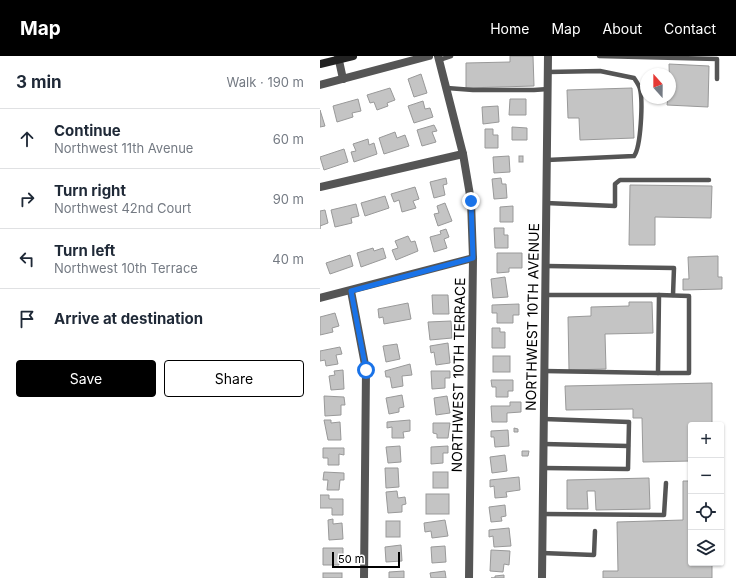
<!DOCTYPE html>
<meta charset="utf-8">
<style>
:root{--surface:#fff;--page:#f6f6f7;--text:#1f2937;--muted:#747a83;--line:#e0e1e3;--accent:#000}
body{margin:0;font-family:Inter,sans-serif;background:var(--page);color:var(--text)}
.controls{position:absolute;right:12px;bottom:12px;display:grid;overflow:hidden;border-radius:4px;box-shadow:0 1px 3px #0004}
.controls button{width:36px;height:36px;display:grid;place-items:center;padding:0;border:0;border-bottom:1px solid var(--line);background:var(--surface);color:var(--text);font:20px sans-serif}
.compass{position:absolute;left:320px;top:12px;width:36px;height:36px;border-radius:50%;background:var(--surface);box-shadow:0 1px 3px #0004;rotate:339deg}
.scale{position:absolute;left:12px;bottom:10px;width:68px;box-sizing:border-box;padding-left:4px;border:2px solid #000;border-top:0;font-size:11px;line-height:14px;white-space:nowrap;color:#000;-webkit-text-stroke:3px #fff;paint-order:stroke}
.stop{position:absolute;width:12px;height:12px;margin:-9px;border:3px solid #1a73e8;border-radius:50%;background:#fff}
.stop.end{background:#1a73e8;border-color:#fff;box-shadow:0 1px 4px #0008}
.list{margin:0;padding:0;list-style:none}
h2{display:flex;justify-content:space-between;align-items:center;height:52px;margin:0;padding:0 16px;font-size:17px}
h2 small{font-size:13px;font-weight:400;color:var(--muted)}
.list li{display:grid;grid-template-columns:26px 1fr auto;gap:12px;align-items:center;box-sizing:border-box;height:60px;padding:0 16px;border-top:1px solid var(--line)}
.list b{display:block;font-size:15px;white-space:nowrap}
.list p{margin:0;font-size:13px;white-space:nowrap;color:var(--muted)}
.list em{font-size:13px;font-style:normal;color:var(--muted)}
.actions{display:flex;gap:8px;padding:12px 16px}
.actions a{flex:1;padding:9px 0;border:1px solid var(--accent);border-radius:4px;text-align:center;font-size:14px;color:var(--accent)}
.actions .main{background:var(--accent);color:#fff}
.icon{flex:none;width:22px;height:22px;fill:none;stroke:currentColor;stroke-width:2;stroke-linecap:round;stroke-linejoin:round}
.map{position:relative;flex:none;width:416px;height:522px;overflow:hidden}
header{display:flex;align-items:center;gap:24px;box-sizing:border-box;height:56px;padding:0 20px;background:var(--accent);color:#fff}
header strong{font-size:19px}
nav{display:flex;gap:22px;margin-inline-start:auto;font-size:14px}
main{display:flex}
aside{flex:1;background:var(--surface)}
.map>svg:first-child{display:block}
.building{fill:#c4c4c4;stroke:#999}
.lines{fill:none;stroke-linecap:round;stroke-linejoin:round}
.service{stroke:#555;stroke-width:4.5}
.minor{stroke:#555;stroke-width:8}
.tertiary{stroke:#555;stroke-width:8}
.secondary{stroke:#222;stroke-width:8}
.route{stroke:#1a73e8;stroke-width:5}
.labels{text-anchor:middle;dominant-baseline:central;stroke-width:3;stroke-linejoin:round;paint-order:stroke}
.street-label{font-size:14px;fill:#000;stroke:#fff}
</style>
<header>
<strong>Map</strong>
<nav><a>Home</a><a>Map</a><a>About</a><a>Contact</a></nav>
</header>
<main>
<aside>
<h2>3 min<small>Walk · 190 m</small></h2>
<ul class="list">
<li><svg class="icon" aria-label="ahead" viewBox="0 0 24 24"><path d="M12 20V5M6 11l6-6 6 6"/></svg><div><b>Continue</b><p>Northwest 11th Avenue</p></div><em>60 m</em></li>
<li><svg class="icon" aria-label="right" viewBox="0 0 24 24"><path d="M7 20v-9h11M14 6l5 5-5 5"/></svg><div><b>Turn right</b><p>Northwest 42nd Court</p></div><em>90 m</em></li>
<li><svg class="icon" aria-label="left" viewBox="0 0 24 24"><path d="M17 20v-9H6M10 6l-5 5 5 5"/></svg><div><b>Turn left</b><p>Northwest 10th Terrace</p></div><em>40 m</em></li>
<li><svg class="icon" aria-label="arrive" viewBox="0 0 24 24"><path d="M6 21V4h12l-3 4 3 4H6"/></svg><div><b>Arrive at destination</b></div></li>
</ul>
<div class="actions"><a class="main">Save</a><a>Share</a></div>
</aside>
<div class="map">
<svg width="416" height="522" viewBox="0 0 416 522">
<rect width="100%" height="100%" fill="#fff"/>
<g class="building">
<polygon points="190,0 213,0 214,30 146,32 146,7 190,6"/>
<polygon points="349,8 389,10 388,51 347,49 348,42 350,42"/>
<polygon points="101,18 107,37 94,41 88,23"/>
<polygon points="70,32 75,44 67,47 68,50 57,54 54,46 50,47 47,39"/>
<polygon points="312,32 314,82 260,84 259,62 248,62 247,34"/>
<polygon points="38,43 41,55 32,57 33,61 17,66 13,50"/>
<polygon points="190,43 206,43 206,59 189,59"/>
<polygon points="103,45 105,53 110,52 113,61 94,67 88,50"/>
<polygon points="178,50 179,66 163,68 162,51"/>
<polygon points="0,54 5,70 0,71"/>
<polygon points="114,69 117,75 112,76 116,86 102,90 97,74"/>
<polygon points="192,71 207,72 207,84 192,84"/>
<polygon points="165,73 173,73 173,79 178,79 178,92 165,92"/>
<polygon points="75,76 77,82 85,79 89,90 64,98 59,82"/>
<polygon points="48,83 49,89 54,87 57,98 34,106 31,96 36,95 33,88"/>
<polygon points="24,93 28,106 4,114 0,101"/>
<polygon points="189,100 190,116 174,117 173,101"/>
<rect x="199" y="100" width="4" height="6"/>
<polygon points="126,122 127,128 123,129 125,139 114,142 110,126"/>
<polygon points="181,122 182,128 186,128 187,142 174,143 172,123"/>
<polygon points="310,129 392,130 391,162 335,161 335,189 309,189"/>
<polygon points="95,131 99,143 93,145 96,152 82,156 79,144 74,146 71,138"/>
<polygon points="65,140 69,152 45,160 41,147"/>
<polygon points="125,147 132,165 118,170 114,158 119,157 117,150"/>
<polygon points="36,148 39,160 31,162 32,167 15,171 11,154"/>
<polygon points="193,150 193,166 180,166 180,151"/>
<polygon points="5,154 8,167 0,170 0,173 0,155"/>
<polygon points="174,172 184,172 184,179 188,179 188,192 175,192"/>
<polygon points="126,173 129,181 124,183 127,192 114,196 110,181 121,178 120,175"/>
<polygon points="88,180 91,186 95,185 98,195 76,204 72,194 78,192 75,185"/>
<polygon points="53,192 54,195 63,192 66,202 41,211 37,197"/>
<polygon points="177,197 202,197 202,212 189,212 189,216 177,217"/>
<polygon points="30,199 33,210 10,218 6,207"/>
<polygon points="398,200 398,221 402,221 402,233 363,234 363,223 369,223 368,201"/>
<polygon points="185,221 188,241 173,242 171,223"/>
<polygon points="112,239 128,239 129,258 113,258"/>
<polygon points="309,246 332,246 333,277 285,278 286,313 249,314 248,261 271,260 271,251 309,250"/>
<polygon points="88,247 91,263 64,268 63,261 59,262 58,253"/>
<polygon points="199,248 199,259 193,259 193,267 177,267 177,257 172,257 172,249"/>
<polygon points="15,257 19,270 12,272 13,276 0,279 0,261"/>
<polygon points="131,265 132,282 110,284 108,266"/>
<polygon points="172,272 180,272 180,276 185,276 185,292 172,292"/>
<polygon points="128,287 130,307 116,309 114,296 111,297 110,290"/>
<polygon points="77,288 80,303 66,306 63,290"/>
<polygon points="20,291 22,298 16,299 18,308 6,310 5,304 0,305 0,295"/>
<rect x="173" y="300" width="17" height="16"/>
<polygon points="90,308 92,319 82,320 83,330 72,332 70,321 66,321 65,315"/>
<polygon points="23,314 24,333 11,334 9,320 15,319 14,315"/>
<polygon points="111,315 130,315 130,322 125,322 125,332 112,333"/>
<polygon points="171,324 193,324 193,335 188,335 188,341 176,341 176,331 172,331"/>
<polygon points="392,327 392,369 371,369 371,405 323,406 322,362 313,362 313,353 246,354 245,330"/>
<polygon points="82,339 84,351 79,352 79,356 69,358 66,342"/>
<polygon points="4,340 24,341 25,349 21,349 21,359 5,360"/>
<polygon points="127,340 130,357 116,359 114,342"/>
<polygon points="190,346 201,346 201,356 187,357 187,366 172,366 171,350 190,350"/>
<polygon points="4,364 11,364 11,367 20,366 21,384 8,384"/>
<polygon points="90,364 90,375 83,376 84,382 72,382 72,371 67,372 67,366"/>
<polygon points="113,367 130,367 128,382 117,382 117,378 113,377"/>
<polygon points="194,372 198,373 198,376 194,376"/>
<polygon points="188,374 189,390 175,391 174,381 171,381 171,375"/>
<polygon points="80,390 81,406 68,407 66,391"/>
<polygon points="128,390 128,397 123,397 123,407 111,408 111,391"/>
<polygon points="3,392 24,392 24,399 19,398 19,409 8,409 8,402 3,402"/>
<polygon points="202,395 209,395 208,400 202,400"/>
<polygon points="185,399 187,415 172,417 170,401"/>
<polygon points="65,412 78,412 79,431 66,432"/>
<polygon points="4,416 24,417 24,424 20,424 19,434 7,434 8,424 3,424"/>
<rect x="113" y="416" width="15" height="16"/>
<polygon points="199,421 200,434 186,436 187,441 175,442 174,430 170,431 170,424"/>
<polygon points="329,422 330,453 276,454 275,435 267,435 268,453 247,453 247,424"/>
<polygon points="363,425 371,425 371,507 392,507 392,522 283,522 283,515 298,515 297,466 363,464"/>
<polygon points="77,435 78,442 85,441 86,448 82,449 82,456 68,457 66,436"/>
<rect x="106" y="438" width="23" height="20"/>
<polygon points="0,439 9,439 9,443 23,443 23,459 12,459 12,452 0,452"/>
<polygon points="185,449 186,460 181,461 182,465 171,466 169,451"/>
<polygon points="13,463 13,468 22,467 23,483 9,484 8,464"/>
<polygon points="125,464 128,480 112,482 111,475 105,476 104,467"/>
<rect x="66" y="465" width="14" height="16"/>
<polygon points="189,472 191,490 174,491 173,480 169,481 169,474"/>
<polygon points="81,489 82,505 66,506 65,491"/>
<polygon points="125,490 126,506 112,507 111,491"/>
<polygon points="3,492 23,492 23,499 19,499 19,509 3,509"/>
<polygon points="171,494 190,495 189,509 184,508 183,516 170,515"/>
<polygon points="84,515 84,522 69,522 69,516"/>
<polygon points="125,515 126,522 111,522 110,517"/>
<rect x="3" y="517" width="19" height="5"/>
<polygon points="184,519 184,522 171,522 175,522 175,520"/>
</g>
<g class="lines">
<g class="service">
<polyline points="279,0 397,3 397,23"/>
<polyline points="119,4 131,0"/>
<polyline points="127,32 153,34 214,34 228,33"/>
<path d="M227 104 314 100C321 91 323 45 320 33 319 29 316 25 314 22L280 15 228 16"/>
<polyline points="226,147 295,150 295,128 300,124 389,124"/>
<polyline points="226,210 354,212 353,239"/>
<polyline points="224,315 338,317 339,239 225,239"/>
<polyline points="338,317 369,317 369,240 339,239"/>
<polyline points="224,388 308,390"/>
<polyline points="223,412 308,413 309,366 224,363"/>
<polyline points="223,458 344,459 346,427"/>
<polyline points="222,497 274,499 275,475"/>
</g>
<g class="minor">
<polyline points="18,0 23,23"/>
<polyline points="118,0 143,98 151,145 153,202 149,522"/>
<polyline points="0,29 109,0"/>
<polyline points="0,131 143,98"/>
<polyline points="31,235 46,314 44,522"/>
<polyline points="0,242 153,202"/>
</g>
<polyline class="tertiary" points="222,522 228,0"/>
<polyline class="secondary" points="0,8 33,0"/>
</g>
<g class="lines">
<polyline class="route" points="46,314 31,235 153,202 151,145"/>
</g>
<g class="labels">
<g class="street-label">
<text transform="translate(212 261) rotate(-89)">NORTHWEST 10TH AVENUE</text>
<text transform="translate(138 319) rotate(-89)">NORTHWEST 10TH TERRACE</text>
</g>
</g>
</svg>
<div class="controls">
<button>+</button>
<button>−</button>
<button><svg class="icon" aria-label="locate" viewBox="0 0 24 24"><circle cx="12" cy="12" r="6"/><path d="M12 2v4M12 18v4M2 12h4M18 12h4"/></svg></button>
<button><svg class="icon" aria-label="layers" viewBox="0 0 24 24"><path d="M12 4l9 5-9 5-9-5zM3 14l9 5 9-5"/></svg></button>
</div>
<svg class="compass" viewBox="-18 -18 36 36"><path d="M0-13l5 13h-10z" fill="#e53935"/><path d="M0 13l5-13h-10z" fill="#747a83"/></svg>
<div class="scale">50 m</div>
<div class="stop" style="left:46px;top:314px"></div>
<div class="stop end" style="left:151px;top:145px"></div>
</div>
</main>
